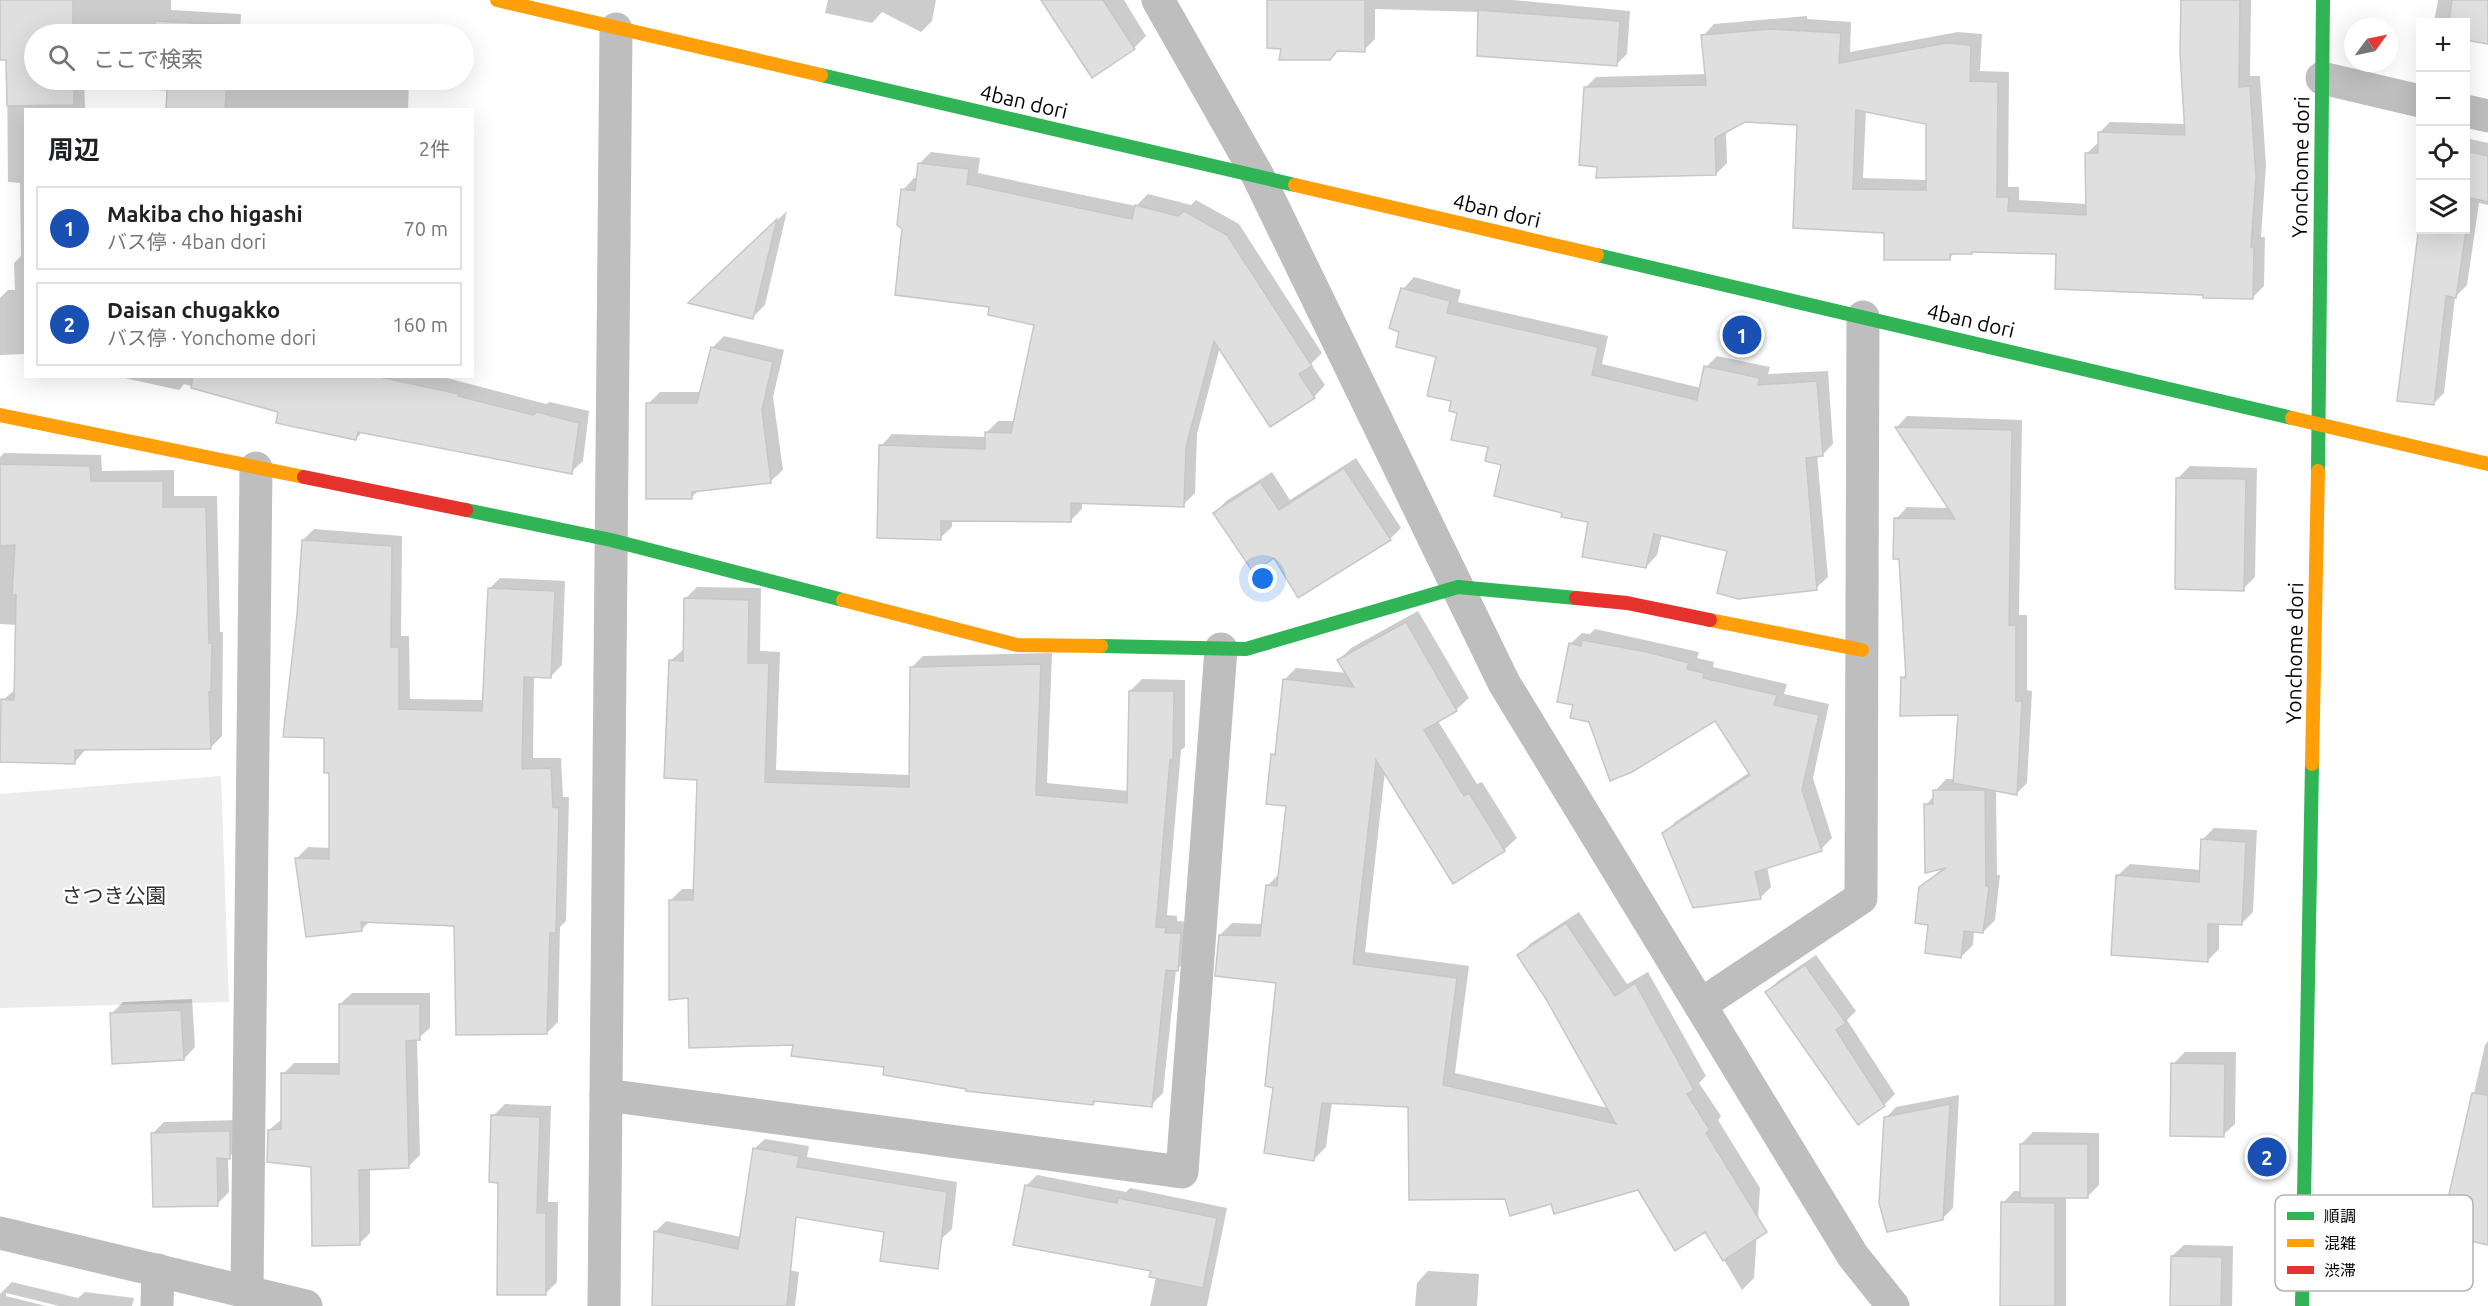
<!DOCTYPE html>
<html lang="ja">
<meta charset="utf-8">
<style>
:root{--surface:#fff;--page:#f2f2f2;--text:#202124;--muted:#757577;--line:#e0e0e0;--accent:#1a73e8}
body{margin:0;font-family:Ubuntu,"Noto Sans JP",sans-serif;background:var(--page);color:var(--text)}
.controls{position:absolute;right:18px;top:18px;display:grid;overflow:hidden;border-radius:0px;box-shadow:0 6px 24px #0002}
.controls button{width:54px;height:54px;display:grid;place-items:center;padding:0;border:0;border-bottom:2px solid var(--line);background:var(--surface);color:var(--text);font:30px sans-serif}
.compass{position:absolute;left:2344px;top:18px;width:54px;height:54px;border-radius:50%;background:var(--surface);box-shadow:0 6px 24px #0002;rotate:57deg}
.you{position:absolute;left:1263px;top:579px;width:21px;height:21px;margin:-15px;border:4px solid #fff;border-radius:50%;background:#1a73e8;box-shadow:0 0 0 9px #1a73e833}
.badge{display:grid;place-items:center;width:39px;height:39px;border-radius:50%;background:var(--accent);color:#fff;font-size:20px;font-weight:700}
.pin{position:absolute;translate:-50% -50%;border:3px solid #fff;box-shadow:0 2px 6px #0006}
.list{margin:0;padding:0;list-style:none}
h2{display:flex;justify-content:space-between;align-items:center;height:78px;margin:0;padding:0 24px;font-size:26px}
h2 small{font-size:20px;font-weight:400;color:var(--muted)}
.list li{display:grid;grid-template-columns:39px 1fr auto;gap:18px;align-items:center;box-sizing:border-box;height:84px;margin:0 12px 12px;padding:0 12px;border:2px solid var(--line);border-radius:0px}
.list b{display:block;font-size:22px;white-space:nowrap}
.list p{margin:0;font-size:20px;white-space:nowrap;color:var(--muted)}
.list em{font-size:20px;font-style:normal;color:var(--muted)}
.icon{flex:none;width:33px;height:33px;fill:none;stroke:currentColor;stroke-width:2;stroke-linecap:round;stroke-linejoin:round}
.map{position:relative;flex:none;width:2488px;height:1306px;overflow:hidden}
.search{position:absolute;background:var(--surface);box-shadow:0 6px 24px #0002;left:24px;top:24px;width:450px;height:66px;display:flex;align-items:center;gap:15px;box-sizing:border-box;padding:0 21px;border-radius:33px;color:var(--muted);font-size:22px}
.panel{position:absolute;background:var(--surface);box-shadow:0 6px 24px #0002;left:24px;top:108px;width:450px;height:270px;border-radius:0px}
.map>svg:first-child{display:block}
.green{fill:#ececec}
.shadow{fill:#0003;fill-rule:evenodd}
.building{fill:#dfdfdf;stroke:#c7c7c7;stroke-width:1.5;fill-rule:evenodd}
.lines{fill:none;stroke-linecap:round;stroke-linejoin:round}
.street{stroke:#bebebe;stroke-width:33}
.fast{stroke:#30b455;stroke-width:14}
.slow{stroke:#ff9f0a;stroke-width:14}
.jam{stroke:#e5322d;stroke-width:14}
.labels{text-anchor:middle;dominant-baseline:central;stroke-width:4.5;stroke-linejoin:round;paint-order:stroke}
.street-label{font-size:21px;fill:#000;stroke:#fff}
.park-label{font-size:21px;fill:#333;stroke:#fff}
.key{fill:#fff;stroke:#b2b2b2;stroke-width:1.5}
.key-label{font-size:16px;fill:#000}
</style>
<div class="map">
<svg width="2488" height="1306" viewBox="0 0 2488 1306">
<rect width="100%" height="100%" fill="#fff"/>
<polygon class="green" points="221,776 229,1002 0,1008 0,794"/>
<g class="shadow">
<polygon points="0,0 171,0 171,10 241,14 240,34 156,34 156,31 84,28 84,34 34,34 34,80 84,80 85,109 98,110 26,110 26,354 0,355 0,298 8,290 15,290 14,263 21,256 20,183 8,182 7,59 0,59"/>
<polygon points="828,0 936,0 932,21 921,32 882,12 872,23 825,13"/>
<polygon points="1043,0 1124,0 1146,36 1134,48"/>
<polygon points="1269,0 1513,0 1630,11 1627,54 1616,65 1480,12 1375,9 1375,39 1364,50 1283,47"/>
<path d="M2182 0H2251L2250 76H2260L2266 165 2261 237H2265L2264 286 2253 297 2204 293 2058 253 1973 251 1955 252 1949 259 1885 231 1799 123 1745 121 1726 131 1727 163 1716 174 1598 165 1585 88 1596 77 1707 74 1703 36 1714 24 1807 16V19L1851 22 1850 52 1958 32 1982 34 1980 71 2009 72 2008 187H2019V200L2087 204 2086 154 2099 142V133L2110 122 2186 124ZM1866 110 1928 123 1927 180 1863 178Z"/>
<polygon points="2438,0 2488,0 2488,42 2466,38 2466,22 2434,22"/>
<polygon points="353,30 410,32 410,34 348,34"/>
<polygon points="153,80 409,80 408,110 168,110 169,89 153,88"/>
<polygon points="2466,138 2488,143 2488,205 2479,203 2467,285 2455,297 2444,393 2433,404 2420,230 2466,230"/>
<polygon points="931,152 980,158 978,173 1136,206 1148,194 1191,205 1196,200 1239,224 1322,353 1311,364 1325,385 1314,397 1220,347 1197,434 1195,493 1183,505 1082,501 1082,509 1070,521 952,520 952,527 940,538 881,446 892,434 986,437 986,433 998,421 1015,421 1036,324 991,305 904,228 903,190 914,178 918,178 919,164"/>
<polygon points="787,211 765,305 753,317 702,291"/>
<polygon points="1414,277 1461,290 1458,302 1608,336 1602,364 1701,388 1706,367 1717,356 1770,367 1768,374 1828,371 1833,444 1822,455 1817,455 1828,577 1816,588 1728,549 1662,534 1657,555 1646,567 1589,521 1564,512 1503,463 1459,412 1437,356 1401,331 1403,289"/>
<polygon points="724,336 784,350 773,397 783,470 771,481 699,490 692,497 648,404 660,392 701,392 712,348"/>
<polygon points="115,376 439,376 546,404 550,402 589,411 583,461 571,472 363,431 356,439 280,411 184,384 179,390"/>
<polygon points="1907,416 2022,420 2019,615 2027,615 2027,690 2032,691 2027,783 2016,794 1996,790 1997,875 2000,875 1995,920 1983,932 1974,931 1973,945 1961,957 1930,924 1920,888 1944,867 1926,805 1934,796 1935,791 1946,779 1955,779 1959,713 1902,678 1907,673 1901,558 1896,519 1907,507 1950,508 1897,427"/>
<polygon points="4,453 101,455 102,471 174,470 174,496 217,496 220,632 223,632 222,736 210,748 86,749 74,763 3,700 16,689 17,625 0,624 0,457"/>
<polygon points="1356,458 1401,528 1390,539 1274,556 1215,513 1226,501 1272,472 1290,500"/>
<polygon points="2190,466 2257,468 2255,577 2243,589 2178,478"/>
<polygon points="314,529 402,536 401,636 409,636 410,699 484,700 489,589 500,578 565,581 562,665 551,676 534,676 533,758 561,758 563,797 569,797 566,921 560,927 558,1022 547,1033 456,925 370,921 361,930 297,858 308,847 330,848 330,771 326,737 298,616 303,540"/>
<polygon points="697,587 761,588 760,651 780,652 776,770 910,775 911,668 923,656 1052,653 1047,783 1129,791 1130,691 1142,679 1185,680 1185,747 1181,750 1167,915 1177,916 1177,921 1192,922 1190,958 1176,970 1163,1093 1151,1105 1097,1100 1093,1104 886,1066 794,1043 689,996 670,901 682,889 695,889 698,778 670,661 684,649 685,599"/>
<polygon points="1418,611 1469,698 1456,710 1438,721 1477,784 1482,782 1517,838 1504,850 1453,882 1385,771 1365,952 1469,966 1455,1073 1608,1108 1547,998 1519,956 1531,943 1579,912 1627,984 1648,972 1706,1076 1699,1083 1721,1116 1718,1120 1760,1188 1754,1278 1742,1290 1706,1230 1638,1188 1552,1202 1506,1197 1410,1105 1332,1102 1326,1147 1314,1159 1274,1086 1277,982 1220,935 1232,923 1263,924 1267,886 1280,873 1288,805 1273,755 1277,751 1284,680 1296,668 1347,673 1339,660 1351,648"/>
<polygon points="1595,629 1699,652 1697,658 1714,662 1713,667 1787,684 1784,694 1829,704 1813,778 1832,838 1821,849 1767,866 1771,887 1760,898 1664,834 1675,822 1750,772 1715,719 1590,721 1575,704 1570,644 1582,633 1590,634"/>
<polygon points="2214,828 2257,830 2253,912 2241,924 2219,923 2219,949 2207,961 2118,875 2130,864 2201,870 2202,840"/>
<polygon points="1816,955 1856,1011 1847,1020 1895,1094 1884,1105 1767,992 1778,981"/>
<polygon points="352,993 430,993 430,1028 417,1039 420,1155 409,1166 370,1168 370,1233 359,1244 313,1165 269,1130 282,1119 283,1074 294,1063 340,1063 340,1004"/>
<polygon points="192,999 195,1047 184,1059 111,1014 123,1002"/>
<polygon points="2488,1041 2488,1243 2442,1233 2485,1045"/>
<polygon points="2185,1052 2236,1052 2235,1124 2223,1135 2173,1064"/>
<polygon points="1959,1095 1953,1208 1942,1219 1886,1118 1896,1107"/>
<polygon points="505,1104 551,1106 548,1202 558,1202 557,1282 545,1294 499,1181 493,1116"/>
<polygon points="241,1120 241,1145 228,1158 229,1192 217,1204 152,1134 164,1122"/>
<polygon points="2033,1132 2099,1133 2099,1185 2087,1197 2066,1197 2066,1306 2002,1306 2003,1203 2014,1191 2021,1191 2021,1144"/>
<polygon points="765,1139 809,1146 807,1157 957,1182 952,1229 941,1239 796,1209 784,1269 799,1272 795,1306 653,1306 656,1231 666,1221 741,1237 754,1149"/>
<polygon points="1037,1175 1126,1192 1130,1188 1227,1208 1207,1306 1150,1306 1156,1277 1152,1269 1026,1186"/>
<polygon points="2184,1245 2233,1246 2232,1306 2171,1306 2172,1256"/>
<polygon points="1428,1271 1479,1274 1477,1306 1415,1306 1417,1283"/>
<polygon points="12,1282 78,1298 85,1292 134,1298 132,1306 59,1306 6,1293 6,1296 46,1306 0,1306 0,1294"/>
</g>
<g class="building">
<polygon points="0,0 73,0 73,34 34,34 34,80 74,80 74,105 7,106 6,60 0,60"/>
<polygon points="1041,0 1103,0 1135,49 1092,78"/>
<polygon points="1267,0 1365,0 1365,52 1337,51 1330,60 1279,60 1281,49 1267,48"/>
<path d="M2181 0H2240L2239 87 2250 86 2256 177 2251 247H2254L2253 299 2203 298V295L2055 289 2056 254 1972 252V254H1950V260H1884V233L1793 228 1797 125 1745 122 1715 138 1716 175 1596 178 1597 167 1579 165 1584 87 1706 85 1701 35 1771 29 1841 33 1839 63 1946 43 1971 45 1970 81 1998 82 1997 197H2009L2008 211 2086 215 2085 153H2098V132L2185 135 2180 52ZM1856 110 1926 124V190L1853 189Z"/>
<polygon points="2452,0 2488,0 2488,44 2466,40 2466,22 2449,22"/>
<polygon points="1478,10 1620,21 1617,66 1477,56"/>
<polygon points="155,21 231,25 230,34 154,34"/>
<polygon points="152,80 227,80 225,110 166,110 167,90 151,89"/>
<polygon points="2466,151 2488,156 2488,202 2471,198 2456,298 2446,296 2434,405 2397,401 2421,210 2421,230 2466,230"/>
<polygon points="918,163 969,169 967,184 1132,219 1135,205 1178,216 1184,211 1227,235 1312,366 1299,374 1315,398 1270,427 1214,341 1186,447 1184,507 1071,503 1071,522 941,521 941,540 877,538 879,445 985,449 985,432 1011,433 1034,325 988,315 989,307 895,295 902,229 897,225 901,189 915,191"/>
<polygon points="777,219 753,319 688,303"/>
<polygon points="1401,288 1450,301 1447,313 1598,347 1592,375 1697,400 1704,366 1760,378 1758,385 1817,381 1823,456 1806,458 1817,590 1738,599 1717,593 1727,551 1654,534 1646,568 1582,557 1588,522 1561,517 1562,513 1494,496 1501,465 1485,461 1488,447 1451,440 1457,413 1449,411 1451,401 1427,396 1436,357 1396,347 1399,332 1389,328"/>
<polygon points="711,347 773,362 762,410 771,483 692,492 692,499 646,499 646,403 697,403"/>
<polygon points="193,376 375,376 459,394 458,396 533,415 537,412 579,423 572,474 358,432 356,440 276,423 278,412 191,388"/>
<polygon points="1895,427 2012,430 2009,625 2016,625 2016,701 2022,701 2017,795 1953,783 1958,715 1900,716 1901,677 1906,678 1899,559 1893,559 1894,518 1955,519"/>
<polygon points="0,464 90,466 91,481 163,481 163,507 206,507 209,643 212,643 211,692 209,692 211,749 75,750 75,764 0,762 1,699 14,700 16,595 12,595 15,545 0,546"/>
<polygon points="1344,468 1391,540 1298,598 1274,558 1253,572 1213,513 1260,482 1279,510"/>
<polygon points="2176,478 2246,479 2244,591 2175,589"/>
<polygon points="302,540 392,546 391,647 399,647 399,709 482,711 488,588 555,591 551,678 524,677 522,769 551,768 553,807 559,808 556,933 550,933 547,1034 456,1035 454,926 361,922 362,931 306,937 295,858 329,859 329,773 324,773 324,738 283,737 297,615"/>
<polygon points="684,598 749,600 748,663 769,663 765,782 909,787 910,667 1041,664 1036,795 1127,803 1129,691 1174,691 1173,760 1170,760 1156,927 1166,928 1165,933 1181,933 1178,971 1166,970 1152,1107 1094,1101 1093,1105 966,1091 966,1089 883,1075 884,1067 791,1056 793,1045 689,1048 688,998 669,1000 669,900 693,900 697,780 664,778 669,660 683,661"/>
<polygon points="1406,622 1457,711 1424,730 1464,796 1469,793 1505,851 1453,884 1376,760 1353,964 1457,978 1443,1085 1616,1124 1546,999 1517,955 1566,923 1615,996 1635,983 1694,1090 1687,1094 1710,1130 1706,1133 1767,1232 1723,1261 1705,1232 1675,1251 1638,1190 1554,1214 1551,1204 1510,1216 1505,1199 1409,1200 1408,1107 1322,1103 1314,1161 1264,1153 1273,1088 1265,1086 1276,983 1215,976 1219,935 1260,936 1266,885 1277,886 1286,806 1266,804 1271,754 1275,755 1283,679 1354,687 1337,660"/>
<polygon points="1582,640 1647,652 1689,663 1687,669 1704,673 1703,678 1777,695 1774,705 1819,715 1802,790 1822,851 1755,872 1761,899 1693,908 1662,833 1750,775 1715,721 1632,772 1610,781 1589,722 1570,718 1573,705 1557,702 1569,643 1581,646"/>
<polygon points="1933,790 1985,790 1986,886 1989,887 1983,933 1964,931 1961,958 1925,953 1928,925 1915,923 1919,887 1946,868 1925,873 1924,804 1933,804"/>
<polygon points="2201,839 2246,842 2242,925 2208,924 2208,962 2111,955 2116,875 2199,882"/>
<polygon points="1805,965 1846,1023 1836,1030 1885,1106 1858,1125 1765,992"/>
<polygon points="339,1004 420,1004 420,1040 406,1041 409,1168 359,1170 360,1245 312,1246 311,1167 267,1162 268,1130 281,1129 281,1073 339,1074"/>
<polygon points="181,1010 184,1060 112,1064 110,1013"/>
<polygon points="2171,1063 2225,1064 2224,1137 2170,1136"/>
<polygon points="2472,1093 2488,1095 2488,1245 2440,1234"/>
<polygon points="1950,1104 1943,1220 1887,1232 1879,1203 1884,1117"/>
<polygon points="491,1115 540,1117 537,1213 546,1213 546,1295 497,1295 498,1183 489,1182"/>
<polygon points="216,1131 230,1131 230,1159 217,1158 218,1206 153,1207 151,1133"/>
<rect x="2020" y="1144" width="68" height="54"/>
<polygon points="753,1148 799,1156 797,1167 947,1192 938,1269 880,1261 884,1232 796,1217 787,1306 652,1306 654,1231 738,1249"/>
<polygon points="1025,1185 1117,1203 1118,1198 1217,1218 1203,1288 1149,1277 1151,1271 1013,1245"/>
<polygon points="2001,1202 2055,1203 2055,1306 2000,1306"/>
<polygon points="2171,1256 2222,1257 2221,1306 2170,1306"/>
</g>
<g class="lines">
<g class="street">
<polyline points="1158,0 1258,176 1504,683 1853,1256 1893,1306"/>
<polyline points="2322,78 2420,101"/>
<polyline points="2466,111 2488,116"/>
<polyline points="1700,1005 1861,898 1863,317"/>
<polyline points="606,1095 1182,1172 1221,649"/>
<polyline points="0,1233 306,1306"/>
<polyline points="247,1292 256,468"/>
<polyline points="157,1306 158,1270"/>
<polyline points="604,1306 616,29"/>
</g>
<g class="fast">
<polyline points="821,75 1295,185"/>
<polyline points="1597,255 2292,418"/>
<polyline points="2318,471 2323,0"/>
<polyline points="466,510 611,540 843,600"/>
<polyline points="1101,646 1246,649 1458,587 1576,598"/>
<polyline points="2302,1306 2312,764"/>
</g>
<g class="slow">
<polyline points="497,0 821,75"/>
<polyline points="1295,185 1597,255"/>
<polyline points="0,415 304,477"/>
<polyline points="2292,418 2488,464"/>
<polyline points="843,600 1017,645 1101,646"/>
<polyline points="1710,620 1862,650"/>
<polyline points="2312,764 2318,471"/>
</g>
<g class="jam">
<polyline points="304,477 466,510"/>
<polyline points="1576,598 1627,603 1710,620"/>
</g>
</g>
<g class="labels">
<g class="street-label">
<text transform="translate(1024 101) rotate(13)">4ban dori</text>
<text transform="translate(2300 167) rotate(-89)">Yonchome dori</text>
<text transform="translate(1497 210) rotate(13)">4ban dori</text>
<text transform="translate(1971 320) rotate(13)">4ban dori</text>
<text transform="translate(2294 653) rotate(-89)">Yonchome dori</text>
</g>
<g class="park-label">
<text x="114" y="895">さつき公園</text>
</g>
</g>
<rect x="2275" y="1195" width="198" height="96" rx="9" class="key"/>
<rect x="2287" y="1212" width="27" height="8" fill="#30b455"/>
<rect x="2287" y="1239" width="27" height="8" fill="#ff9f0a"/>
<rect x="2287" y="1266" width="27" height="8" fill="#e5322d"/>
<g class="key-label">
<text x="2324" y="1222">順調</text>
<text x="2324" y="1249">混雑</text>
<text x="2324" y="1276">渋滞</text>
</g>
</svg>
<div class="controls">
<button>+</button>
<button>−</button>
<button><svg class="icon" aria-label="locate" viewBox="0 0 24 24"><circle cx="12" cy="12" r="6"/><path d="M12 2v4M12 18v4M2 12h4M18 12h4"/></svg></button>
<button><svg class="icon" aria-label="layers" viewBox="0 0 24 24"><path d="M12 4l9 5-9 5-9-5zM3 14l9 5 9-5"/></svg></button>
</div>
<svg class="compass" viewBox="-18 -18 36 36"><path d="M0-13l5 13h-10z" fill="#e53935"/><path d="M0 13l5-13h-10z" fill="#757577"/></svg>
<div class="you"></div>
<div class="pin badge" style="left:1742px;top:335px;background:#1a4fb4">1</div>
<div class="pin badge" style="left:2267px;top:1157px;background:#1a4fb4">2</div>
<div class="search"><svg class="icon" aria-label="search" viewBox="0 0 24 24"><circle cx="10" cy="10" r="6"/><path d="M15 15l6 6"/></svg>ここで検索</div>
<section class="panel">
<h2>周辺<small>2件</small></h2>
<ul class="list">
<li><span class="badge" style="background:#1a4fb4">1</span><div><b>Makiba cho higashi</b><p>バス停 · 4ban dori</p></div><em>70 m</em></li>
<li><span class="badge" style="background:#1a4fb4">2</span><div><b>Daisan chugakko</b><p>バス停 · Yonchome dori</p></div><em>160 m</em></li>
</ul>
</section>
</div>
